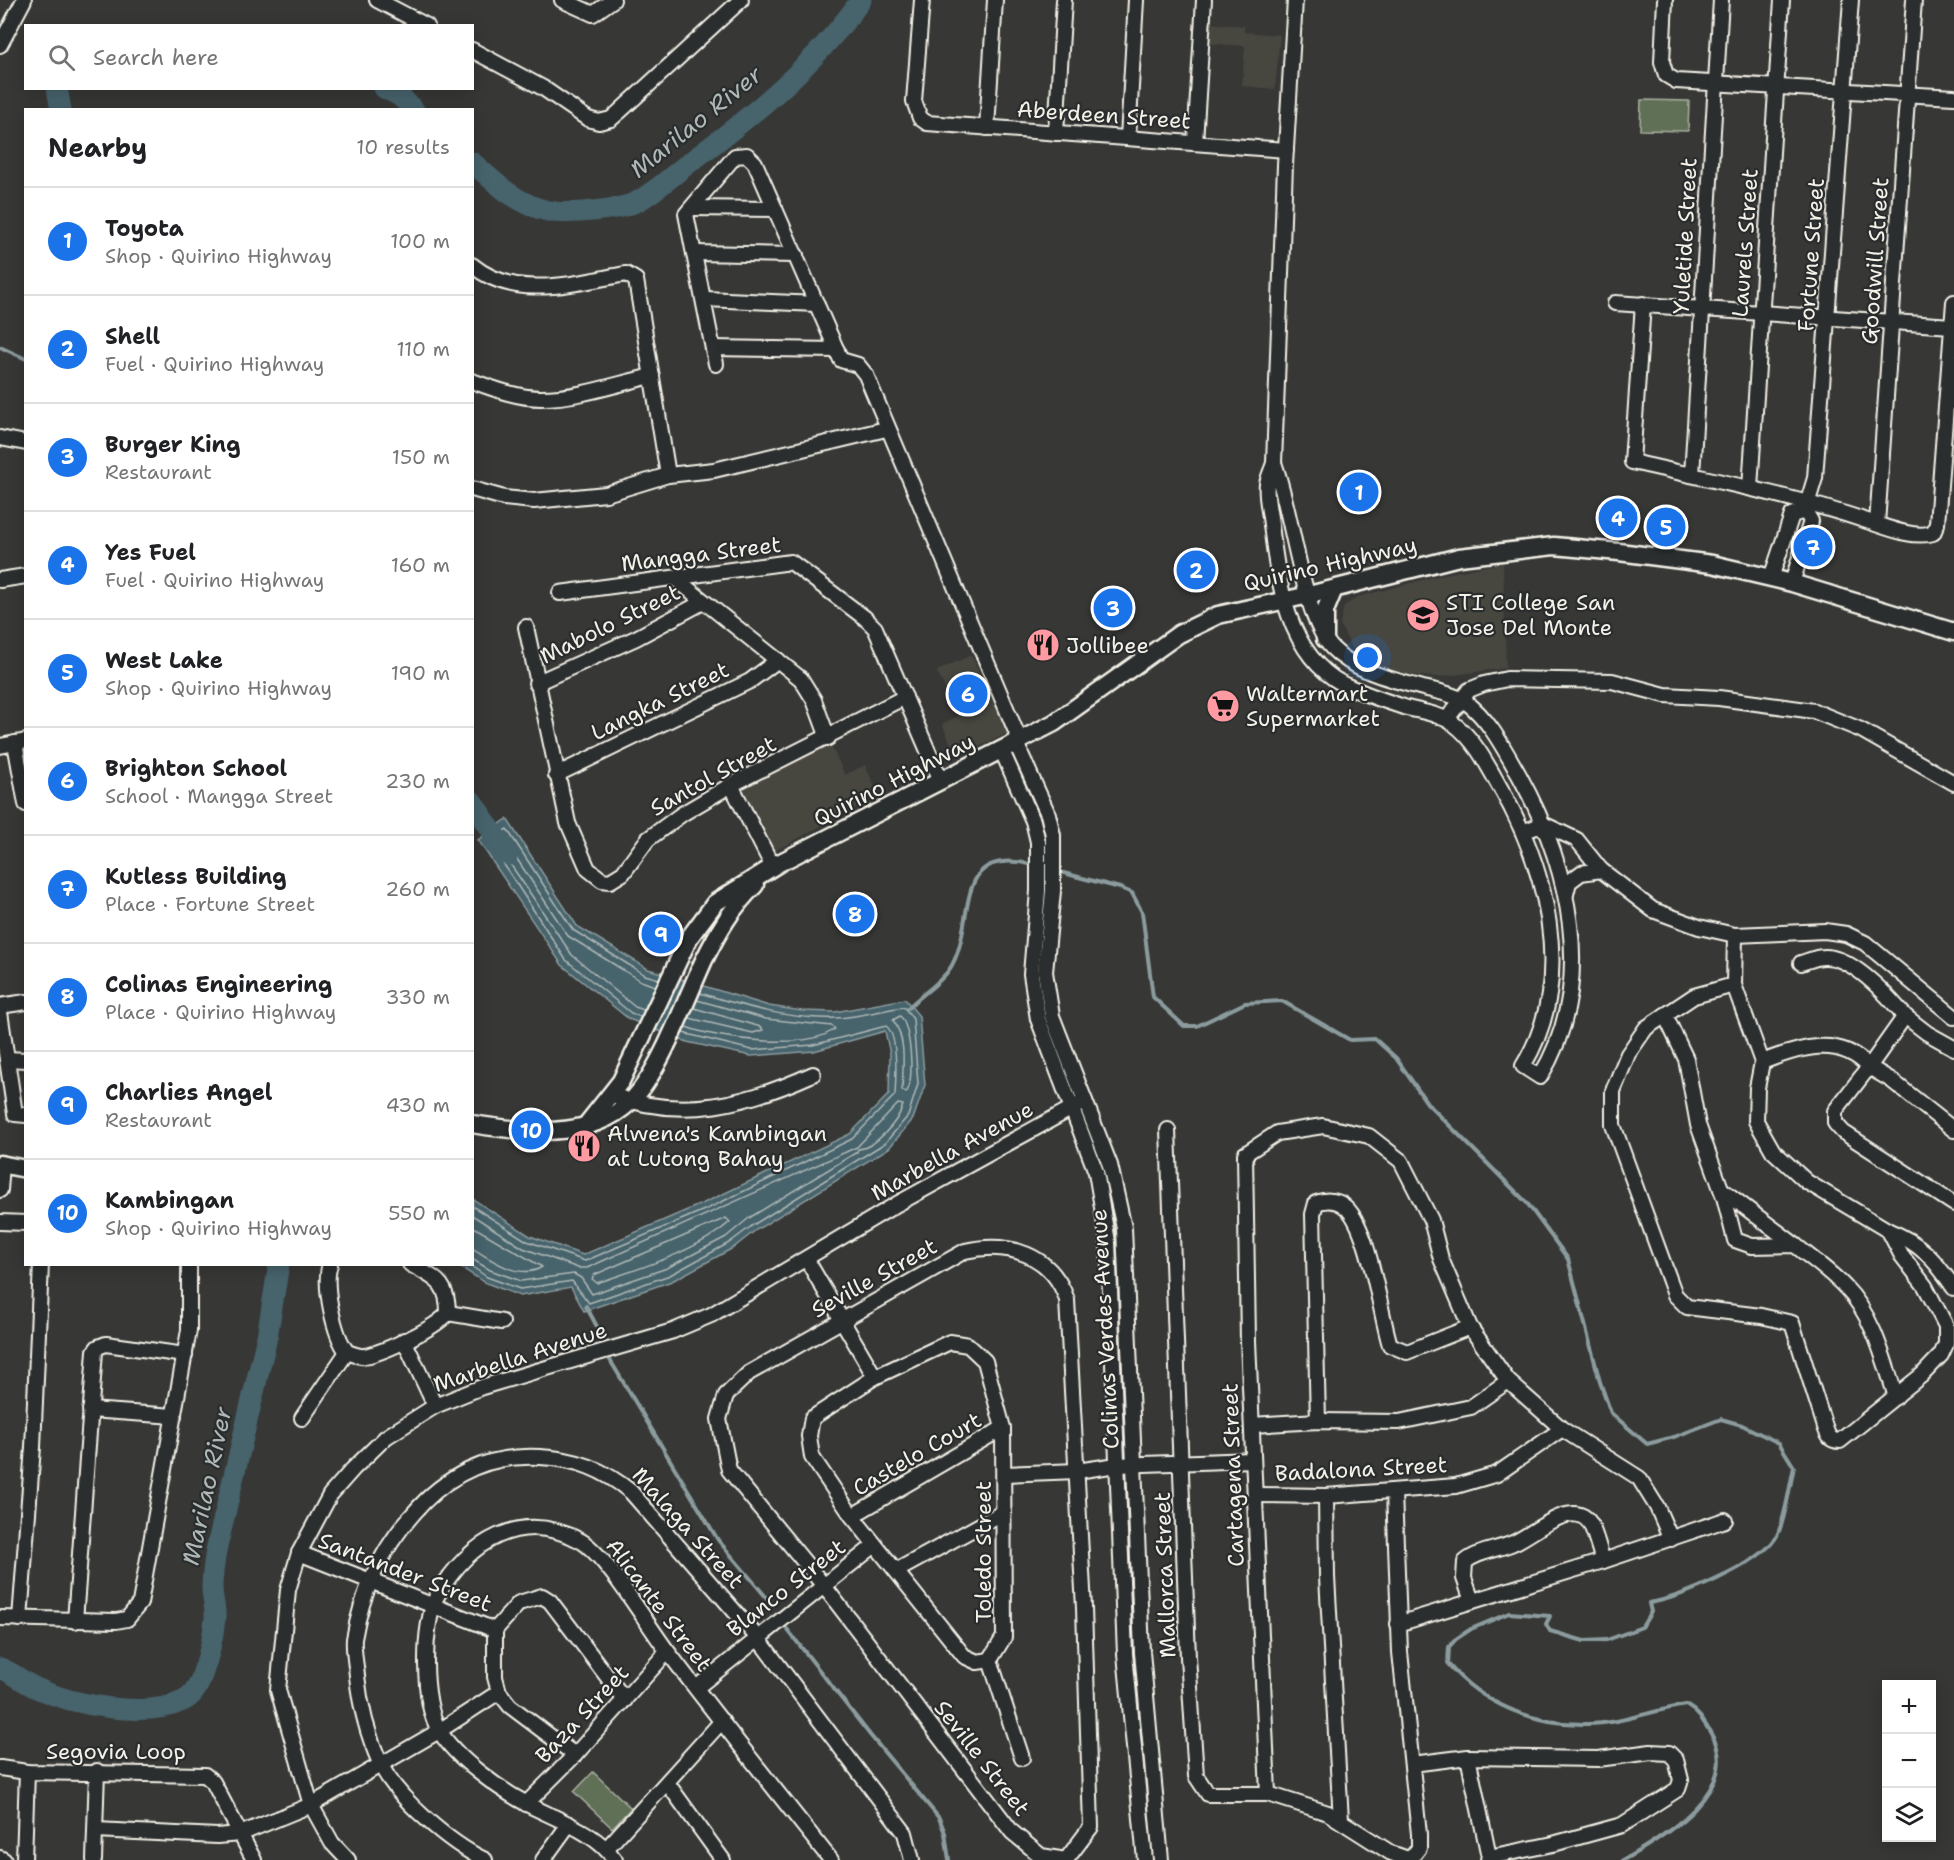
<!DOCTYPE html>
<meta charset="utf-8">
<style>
:root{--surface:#fff;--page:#f6f6f6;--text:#202124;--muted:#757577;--line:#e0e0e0;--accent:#1a73e8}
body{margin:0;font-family:"Shantell Sans",sans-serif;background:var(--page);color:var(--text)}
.controls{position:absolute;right:18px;bottom:18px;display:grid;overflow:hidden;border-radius:0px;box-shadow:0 3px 15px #0003}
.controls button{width:54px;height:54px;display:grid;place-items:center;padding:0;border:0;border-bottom:2px solid var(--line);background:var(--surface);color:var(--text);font:30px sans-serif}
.you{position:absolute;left:1368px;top:658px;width:21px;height:21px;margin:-15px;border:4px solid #fff;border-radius:50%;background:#1a73e8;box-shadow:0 0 0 9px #1a73e833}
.badge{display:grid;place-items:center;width:39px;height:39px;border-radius:50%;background:var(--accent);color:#fff;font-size:20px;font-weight:700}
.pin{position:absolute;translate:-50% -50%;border:3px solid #fff;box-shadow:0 2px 6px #0006}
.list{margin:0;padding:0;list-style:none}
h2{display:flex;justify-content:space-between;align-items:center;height:78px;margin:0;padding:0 24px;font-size:26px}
h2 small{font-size:20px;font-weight:400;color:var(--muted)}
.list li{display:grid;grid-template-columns:39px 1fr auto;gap:18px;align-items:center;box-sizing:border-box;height:108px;padding:0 24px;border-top:2px solid var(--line)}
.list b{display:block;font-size:22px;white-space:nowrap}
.list p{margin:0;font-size:20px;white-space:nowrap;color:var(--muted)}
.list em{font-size:20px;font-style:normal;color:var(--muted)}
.icon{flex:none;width:33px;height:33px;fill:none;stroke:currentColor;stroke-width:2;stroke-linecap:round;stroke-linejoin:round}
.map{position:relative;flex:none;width:1954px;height:1860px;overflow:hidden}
.search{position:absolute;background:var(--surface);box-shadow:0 3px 15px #0003;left:24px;top:24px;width:450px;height:66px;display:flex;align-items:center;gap:15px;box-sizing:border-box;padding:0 21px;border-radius:0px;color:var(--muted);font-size:22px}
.panel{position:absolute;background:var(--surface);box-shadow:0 3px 15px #0003;left:24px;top:108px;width:450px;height:1158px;border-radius:0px}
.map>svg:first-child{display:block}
.built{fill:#474640}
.green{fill:#616f57;stroke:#aab0a0;stroke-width:1.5}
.water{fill:#47636c;stroke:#8c9c9e;stroke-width:1.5}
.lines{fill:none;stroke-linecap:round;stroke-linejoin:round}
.shore{stroke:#afb8b6;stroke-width:1.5}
.stream{stroke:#8c9c9e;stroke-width:4}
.river{stroke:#47636c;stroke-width:21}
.minor-casing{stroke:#f4f1e8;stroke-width:18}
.major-casing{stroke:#f4f1e8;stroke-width:21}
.minor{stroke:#2a2d2e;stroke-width:14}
.major{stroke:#2a2d2e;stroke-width:16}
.labels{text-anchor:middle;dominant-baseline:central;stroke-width:4.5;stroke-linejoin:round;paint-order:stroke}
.street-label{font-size:22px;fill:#f4f1e8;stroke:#2a2d2e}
.poi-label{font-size:22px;fill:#f4f1e8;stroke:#2a2d2e;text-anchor:start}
.water-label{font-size:24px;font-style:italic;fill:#afb8b6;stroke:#2a2d2e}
</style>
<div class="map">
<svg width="1954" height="1860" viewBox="0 0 1954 1860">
<rect width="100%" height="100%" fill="#373836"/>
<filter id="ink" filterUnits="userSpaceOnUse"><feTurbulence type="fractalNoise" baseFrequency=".0167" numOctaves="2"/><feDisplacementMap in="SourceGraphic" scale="12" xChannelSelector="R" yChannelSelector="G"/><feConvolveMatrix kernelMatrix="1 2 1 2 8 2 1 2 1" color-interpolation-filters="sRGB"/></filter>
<g filter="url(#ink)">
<g class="built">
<polygon points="1208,23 1244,26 1244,32 1280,35 1275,89 1242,86 1245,46 1206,43"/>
<polygon points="1503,563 1506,668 1438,677 1396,674 1355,654 1340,625 1344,606 1358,597 1445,574"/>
<polygon points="971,655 1008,733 957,757 942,724 958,716 937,671"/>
<polygon points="829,742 845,775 865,765 879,795 769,854 738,789"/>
</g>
<g class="green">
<polygon points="1641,100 1689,101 1688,131 1640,130"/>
<polygon points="593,1772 631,1808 612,1828 574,1792"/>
</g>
<polygon class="water" points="507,819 577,926 648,969 769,1006 802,1011 835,1012 905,999 919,1016 925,1085 913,1119 889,1148 756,1230 733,1248 672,1281 584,1311 571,1287 520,1296 484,1282 457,1265 472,1264 473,1199 530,1236 583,1255 706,1202 850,1134 889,1094 890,1054 885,1031 814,1051 751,1056 687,1042 629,1019 562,965 478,840"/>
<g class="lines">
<g class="shore">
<polyline points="644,1010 635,1007 572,955 498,846 499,842 505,841 568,936 641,981 655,986"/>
<path d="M900 1016C911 1025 915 1083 906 1093L902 1090C903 1067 907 1039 893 1020Z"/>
<polyline points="641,1017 631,1013 566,960 488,840 507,829 573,930 645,975 659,979"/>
<polyline points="689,1018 753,1033 763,1030 761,1027 694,1008"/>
<path d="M686 1027C718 1039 806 1051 835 1029L832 1026 766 1019 697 1000"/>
<path d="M472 1206 527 1241 585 1261 709 1208 852 1139 895 1095C896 1079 899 1035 886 1026L813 1045 752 1050 683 1033"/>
<path d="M472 1215 523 1248 578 1268H587L857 1147 898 1104 903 1105C899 1121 875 1148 858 1149L857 1152 749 1218 726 1237 667 1268 592 1294 581 1278 574 1274 521 1281 490 1270 472 1259"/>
<path d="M726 1218 730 1222C696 1252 640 1268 597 1283L592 1279 594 1275Z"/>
<path d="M472 1226 542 1267C520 1281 491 1260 472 1248"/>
<path d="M468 1264 487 1277 520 1289 572 1281 589 1303 670 1275 729 1243 753 1225 885 1143 908 1116 918 1084 913 1019 904 1007C881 1010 859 1017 836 1018 790 1020 743 1006 700 993"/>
</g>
<g class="stream">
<polyline points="0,347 26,359"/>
<path d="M1056 871 1120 888 1132 893 1142 912 1153 997 1184 1026H1197L1245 1003 1282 1001 1350 1040 1375 1039 1396 1058 1427 1103 1527 1203 1568 1259 1600 1382 1611 1413 1647 1444 1674 1437 1721 1419 1742 1425 1779 1443 1794 1467C1790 1484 1784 1527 1775 1539 1758 1565 1680 1598 1649 1603L1651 1612 1642 1627 1607 1640 1584 1641 1550 1631 1546 1624 1550 1616 1509 1613 1471 1629 1456 1639 1449 1647 1448 1664C1482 1704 1534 1725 1587 1724 1620 1724 1653 1710 1686 1705 1698 1712 1703 1720 1710 1732 1746 1788 1662 1838 1623 1860"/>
<path d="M908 1008C921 995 939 984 949 970 979 926 947 843 1034 865"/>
<polyline points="586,1306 601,1334"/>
<polyline points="610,1360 718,1540 772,1604"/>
<polyline points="787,1629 870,1735 939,1818 945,1833 949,1860"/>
</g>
<g class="river">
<polyline points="57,88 61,110"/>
<polyline points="384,88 400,96 414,110"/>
<path d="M472 162C495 183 517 204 548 211 566 215 623 210 638 201 656 191 673 175 689 163 752 116 816 64 861 0"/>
<polyline points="472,801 508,855"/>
<path d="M0 1668C14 1673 23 1682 36 1688 73 1705 145 1719 183 1701 194 1696 200 1683 203 1672 209 1656 213 1636 215 1619 216 1608 212 1598 212 1587 212 1575 214 1563 216 1551L267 1337 279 1264"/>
</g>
<g class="minor-casing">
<g id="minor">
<polyline points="377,0 427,26"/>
<polyline points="562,0 593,14 613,0"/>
<polyline points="922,0 914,101 920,118 927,123 1286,150"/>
<polyline points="1665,0 1662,62 1666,75 1676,81 1954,97"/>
<polyline points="0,45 24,0"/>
<polyline points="472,50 543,88 588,119 599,122 611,119 619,112 741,0"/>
<polyline points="987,128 995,0"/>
<polyline points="1056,133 1064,0"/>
<polyline points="1128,138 1136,0"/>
<polyline points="1195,142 1204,0"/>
<polyline points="692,208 775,209"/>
<polyline points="695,253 796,255"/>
<path d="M472 265C516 302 578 282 626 274L636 280 668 475"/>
<polyline points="705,299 817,304"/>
<polyline points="1615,303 1952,326"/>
<path d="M1643 304 1632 462C1711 480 1790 495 1867 521 1885 527 1914 539 1933 533L1937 524 1954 302"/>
<polyline points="713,348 837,350"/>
<polyline points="716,364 686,214 735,156 747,155 755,163 841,360 858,365 866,375 1020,741"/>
<path d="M472 381C494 389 518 398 541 398 578 398 616 384 652 376"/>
<polyline points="0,438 26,443"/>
<path d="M1274 463C1292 509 1302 616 1332 648 1354 671 1393 680 1423 688 1437 691 1453 694 1466 702 1490 720 1504 749 1519 775 1569 866 1598 982 1540 1077L1523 1066C1577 978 1546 865 1497 782 1486 762 1473 738 1454 724 1440 714 1423 712 1407 708 1385 701 1364 694 1343 684 1287 654 1278 581 1271 525 1270 513 1265 496 1267 484 1268 477 1272 470 1274 463L1285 165 1295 0"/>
<polyline points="1692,475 1721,0"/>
<polyline points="1750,488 1782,0"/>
<polyline points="472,489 504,498 534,501 606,494 668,475 714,470 886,429"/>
<polyline points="1805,511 1815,478 1851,0"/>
<polyline points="1877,524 1914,0"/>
<polyline points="1771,578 1792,515 1805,511"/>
<polyline points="676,579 801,679 814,700 828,738"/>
<polyline points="0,580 26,576"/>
<polyline points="1792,583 1811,521 1805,511"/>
<polyline points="560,593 791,562 865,618 875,628 941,781"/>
<polyline points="526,627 568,823 588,869 602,880 610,881 623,873 648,839 682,814 731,785 905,697"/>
<polyline points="536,683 636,638 703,602"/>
<polyline points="1447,719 1469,690 1484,684 1507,679 1612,681 1665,695 1719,698 1814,711 1861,730 1954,783"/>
<polyline points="15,743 26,804"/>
<polyline points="1016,743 1048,814 1053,835 1053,891 1045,972 1052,1016 1110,1165 1124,1228 1142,1652 1161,1860"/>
<polyline points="0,746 26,741"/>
<polyline points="1002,751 1033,821 1038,842 1038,891 1031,974 1038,1019 1096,1172 1108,1242 1125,1654 1145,1860"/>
<polyline points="556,775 750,681 778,660"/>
<polyline points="731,785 773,867"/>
<polyline points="1523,832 1543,824 1577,840 1601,870 1653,910 1699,927 1735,935 1825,931 1846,934 1865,943 1954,1017"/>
<polyline points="1566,894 1569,882 1581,873 1601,870"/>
<path d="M1734 985 1762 1062 1757 1088 1756 1121 1773 1151 1807 1182 1889 1231 1902 1256 1925 1286 1946 1326V1344L1941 1355 1922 1375 1840 1441C1830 1441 1828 1436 1825 1427L1792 1323 1761 1316 1687 1307 1675 1295 1613 1125V1091L1628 1054 1646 1028 1694 996 1734 985 1735 935"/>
<polyline points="0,1006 26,1002"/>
<polyline points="0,1012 15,1114 26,1115"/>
<path d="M1665 1015 1686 1059 1698 1125 1724 1197 1735 1240 1752 1246 1795 1245C1812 1259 1830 1271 1845 1287 1873 1315 1884 1360 1896 1397"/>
<polyline points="1905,1016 1927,1033 1954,1048"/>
<polyline points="8,1059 26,1060"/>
<path d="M1762 1062C1798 1048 1839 1034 1869 1067L1905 1016C1888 996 1852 956 1824 957 1816 957 1808 961 1801 963"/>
<path d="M612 1095C683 1121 747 1104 813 1074"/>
<polyline points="1168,1130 1188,1657 1196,1776 1208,1794 1268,1794 1328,1813 1391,1853 1411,1860"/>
<polyline points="1954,1130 1891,1080 1869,1067 1835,1111 1835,1123 1843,1132 1954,1204"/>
<polyline points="1721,1189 1795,1245"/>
<polyline points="0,1190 2,1164"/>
<polyline points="0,1222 26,1223"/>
<path d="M1889 1231C1921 1243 1935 1260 1954 1288"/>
<polyline points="807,1260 875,1377"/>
<path d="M330 1264C323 1285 334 1335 347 1352 353 1354 359 1357 365 1356 385 1352 436 1328 448 1313 448 1281 435 1279 410 1264"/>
<polyline points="448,1313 502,1322"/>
<polyline points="404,1340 435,1406"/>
<polygon points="950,1342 968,1345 985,1361 1003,1428 1004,1637 990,1660 977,1662 964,1656 852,1516 812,1457 809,1436 812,1418 875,1377"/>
<polyline points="90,1410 174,1416"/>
<polyline points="302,1418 347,1352"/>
<path d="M1318 1421 1313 1214 1316 1203C1324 1200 1335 1199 1343 1205 1369 1222 1380 1314 1390 1345L1407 1352 1470 1327"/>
<polyline points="1252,1425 1318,1421 1399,1422 1471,1407 1508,1381"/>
<polyline points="1004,1474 1077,1471 1117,1465 1253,1460"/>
<polyline points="1394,1492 1400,1652 1419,1834 1419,1848 1411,1858"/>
<polyline points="1255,1495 1326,1496 1456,1486 1497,1474 1562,1429"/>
<polyline points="1326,1496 1327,1577 1341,1821"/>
<polyline points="852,1516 1003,1428"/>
<polyline points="299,1553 495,1630"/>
<polyline points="896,1571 1004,1512"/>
<path d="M1472 1601 1464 1578 1465 1562C1478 1551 1497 1550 1513 1543 1532 1536 1574 1495 1591 1525 1596 1536 1599 1549 1603 1561"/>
<polyline points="0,1618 116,1621 127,1619 140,1603 189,1330 189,1264"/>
<polyline points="20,1619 33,1447 41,1264"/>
<polyline points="75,1621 95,1351 98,1347 106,1344 185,1355"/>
<polyline points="1398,1624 1603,1561 1725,1520"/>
<polyline points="990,1660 1022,1758"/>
<polyline points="696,1688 875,1545"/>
<polyline points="575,1755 510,1706 499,1692 495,1677 495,1630 519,1603 542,1596 550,1601 625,1700"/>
<polyline points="1468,1757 1489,1857"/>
<polyline points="1412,1764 1468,1757 1598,1759 1651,1752 1669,1753 1676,1760 1681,1780 1678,1789 1622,1825 1553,1844 1489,1857 1488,1860"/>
<polyline points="0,1768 27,1772 205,1775 213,1782 254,1860"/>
<polyline points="668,1784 723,1860"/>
<polyline points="1268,1794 1248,1341 1245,1154 1277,1133 1323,1126 1369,1136 1401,1161 1431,1220 1441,1259 1470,1327 1508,1381 1562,1429 1639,1478 1657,1507 1671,1539"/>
<polyline points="526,1804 575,1755 667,1652"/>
<polyline points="96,1830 217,1836 240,1834 311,1805 439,1731 499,1692"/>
<polyline points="607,1848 722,1721"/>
<polyline points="0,1858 4,1860"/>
<polyline points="24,1860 27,1772"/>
<polyline points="94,1860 97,1771"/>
<polyline points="348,1860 332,1843 311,1805 278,1690 288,1590 299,1553 330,1495 353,1469 386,1437 435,1406 482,1387 673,1331 711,1315 897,1204 1085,1101"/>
<path d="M485 1860C451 1844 396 1798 380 1763 368 1736 360 1705 357 1676 356 1664 353 1651 354 1639 362 1591 381 1550 413 1514 446 1475 489 1454 540 1457 577 1459 603 1469 631 1492L757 1637 905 1833 912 1860"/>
<polyline points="543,1860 569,1824"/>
<path d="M615 1860C596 1832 558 1820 529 1805 500 1790 455 1758 439 1730 422 1702 422 1625 437 1596 468 1542 520 1508 581 1541 606 1555 648 1626 668 1652 721 1722 776 1791 831 1860"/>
<path d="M1066 1860 1041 1856 1012 1832 824 1586 729 1470 719 1419 726 1395 749 1373 965 1251C1008 1241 1052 1254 1067 1300L1084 1608 1091 1827 1066 1860"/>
</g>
</g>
<g class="major-casing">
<g id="major">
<polyline points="1325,639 1325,611 1334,589"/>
<path d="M472 1124C523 1132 589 1141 630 1102 659 1075 686 999 704 960 718 932 732 907 755 885"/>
<polyline points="587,1124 621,1081 689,938 715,903 779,863 1054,723 1179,634 1218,615 1309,595 1459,557 1554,546 1619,552 1712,564 1792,583 1954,632"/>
<polyline points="0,1164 26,1169"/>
</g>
</g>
<use href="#minor" class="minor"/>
<use href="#major" class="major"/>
</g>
</g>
<defs>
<g id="university-disc" transform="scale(1.725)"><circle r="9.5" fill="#ff9aa2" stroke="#2a2d2e"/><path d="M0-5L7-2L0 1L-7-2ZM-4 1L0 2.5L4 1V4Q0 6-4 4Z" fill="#111"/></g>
<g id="restaurant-disc" transform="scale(1.725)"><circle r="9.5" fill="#ff9aa2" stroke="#2a2d2e"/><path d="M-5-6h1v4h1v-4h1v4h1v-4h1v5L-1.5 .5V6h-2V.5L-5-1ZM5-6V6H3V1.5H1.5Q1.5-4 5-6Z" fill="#111"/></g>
<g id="supermarket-disc" transform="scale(1.725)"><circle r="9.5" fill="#ff9aa2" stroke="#2a2d2e"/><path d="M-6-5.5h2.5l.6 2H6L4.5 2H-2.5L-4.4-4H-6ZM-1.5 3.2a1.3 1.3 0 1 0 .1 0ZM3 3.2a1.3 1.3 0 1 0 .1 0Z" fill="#111"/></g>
</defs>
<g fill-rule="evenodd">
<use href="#university-disc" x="1423" y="615"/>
<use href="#restaurant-disc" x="1043" y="645"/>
<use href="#supermarket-disc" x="1223" y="706"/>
<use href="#restaurant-disc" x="584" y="1146"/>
</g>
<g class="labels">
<g class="street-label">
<text transform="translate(1104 115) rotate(4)">Aberdeen Street</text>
<text transform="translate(1685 236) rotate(-87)">Yuletide Street</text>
<text transform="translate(1745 243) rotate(-86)">Laurels Street</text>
<text transform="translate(1811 255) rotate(-86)">Fortune Street</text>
<text transform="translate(1875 261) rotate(-86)">Goodwill Street</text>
<text transform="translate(701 554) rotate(-7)">Mangga Street</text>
<text transform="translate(1330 564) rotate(-13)">Quirino Highway</text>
<text transform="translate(610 624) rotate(-26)">Mabolo Street</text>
<text transform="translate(660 701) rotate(-26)">Langka Street</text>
<text transform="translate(713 776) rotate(-29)">Santol Street</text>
<text transform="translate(894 780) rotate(-27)">Quirino Highway</text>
<text transform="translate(952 1151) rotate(-29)">Marbella Avenue</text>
<text transform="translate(874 1278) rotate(-29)">Seville Street</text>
<text transform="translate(1105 1329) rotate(-93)">Colinas Verdes Avenue</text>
<text transform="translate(520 1357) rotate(-18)">Marbella Avenue</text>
<text transform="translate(917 1454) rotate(-30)">Castelo Court</text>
<text transform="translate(1361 1469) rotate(-3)">Badalona Street</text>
<text transform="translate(1233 1475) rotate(-92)">Cartagena Street</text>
<text transform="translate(688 1528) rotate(48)">Malaga Street</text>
<text transform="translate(983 1552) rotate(-90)">Toledo Street</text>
<text transform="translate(405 1572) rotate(21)">Santander Street</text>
<text transform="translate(1165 1575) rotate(-92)">Mallorca Street</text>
<text transform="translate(786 1588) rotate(-38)">Blanco Street</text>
<text transform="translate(659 1605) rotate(53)">Alicante Street</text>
<text transform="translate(582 1714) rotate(-47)">Baza Street</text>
<text x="116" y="1751">Segovia Loop</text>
<text transform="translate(982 1758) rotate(52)">Seville Street</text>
</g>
<g class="poi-label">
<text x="1446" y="602">STI College San<tspan x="1446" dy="25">Jose Del Monte</tspan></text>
<text x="1066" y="645">Jollibee</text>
<text x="1246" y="693">Waltermart<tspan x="1246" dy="25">Supermarket</tspan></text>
<text x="607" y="1133">Alwena's Kambingan<tspan x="607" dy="25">at Lutong Bahay</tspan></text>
</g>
<g class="water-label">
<text transform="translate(696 122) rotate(-39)">Marilao River</text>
<text transform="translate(207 1486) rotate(-78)">Marilao River</text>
</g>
</g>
</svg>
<div class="controls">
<button>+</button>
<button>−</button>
<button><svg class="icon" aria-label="layers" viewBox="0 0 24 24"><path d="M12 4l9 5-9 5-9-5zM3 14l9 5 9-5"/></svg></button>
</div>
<div class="you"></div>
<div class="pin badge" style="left:1359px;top:492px">1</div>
<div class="pin badge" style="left:1196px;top:570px">2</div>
<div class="pin badge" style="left:1113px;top:608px">3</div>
<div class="pin badge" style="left:1618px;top:518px">4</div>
<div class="pin badge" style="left:1666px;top:527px">5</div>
<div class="pin badge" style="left:968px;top:694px">6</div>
<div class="pin badge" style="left:1813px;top:547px">7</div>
<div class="pin badge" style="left:855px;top:914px">8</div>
<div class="pin badge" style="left:661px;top:934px">9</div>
<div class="pin badge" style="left:531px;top:1130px">10</div>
<div class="search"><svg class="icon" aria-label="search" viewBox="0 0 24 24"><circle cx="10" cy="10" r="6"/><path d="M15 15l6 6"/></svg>Search here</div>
<section class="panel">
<h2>Nearby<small>10 results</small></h2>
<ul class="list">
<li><span class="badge">1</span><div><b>Toyota</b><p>Shop · Quirino Highway</p></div><em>100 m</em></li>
<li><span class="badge">2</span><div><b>Shell</b><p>Fuel · Quirino Highway</p></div><em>110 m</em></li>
<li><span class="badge">3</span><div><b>Burger King</b><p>Restaurant</p></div><em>150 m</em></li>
<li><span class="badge">4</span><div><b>Yes Fuel</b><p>Fuel · Quirino Highway</p></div><em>160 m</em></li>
<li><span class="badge">5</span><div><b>West Lake</b><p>Shop · Quirino Highway</p></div><em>190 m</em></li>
<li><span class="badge">6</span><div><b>Brighton School</b><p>School · Mangga Street</p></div><em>230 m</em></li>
<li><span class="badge">7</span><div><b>Kutless Building</b><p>Place · Fortune Street</p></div><em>260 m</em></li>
<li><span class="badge">8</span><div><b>Colinas Engineering</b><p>Place · Quirino Highway</p></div><em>330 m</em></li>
<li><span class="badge">9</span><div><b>Charlies Angel</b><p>Restaurant</p></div><em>430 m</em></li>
<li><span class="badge">10</span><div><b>Kambingan</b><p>Shop · Quirino Highway</p></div><em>550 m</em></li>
</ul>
</section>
</div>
